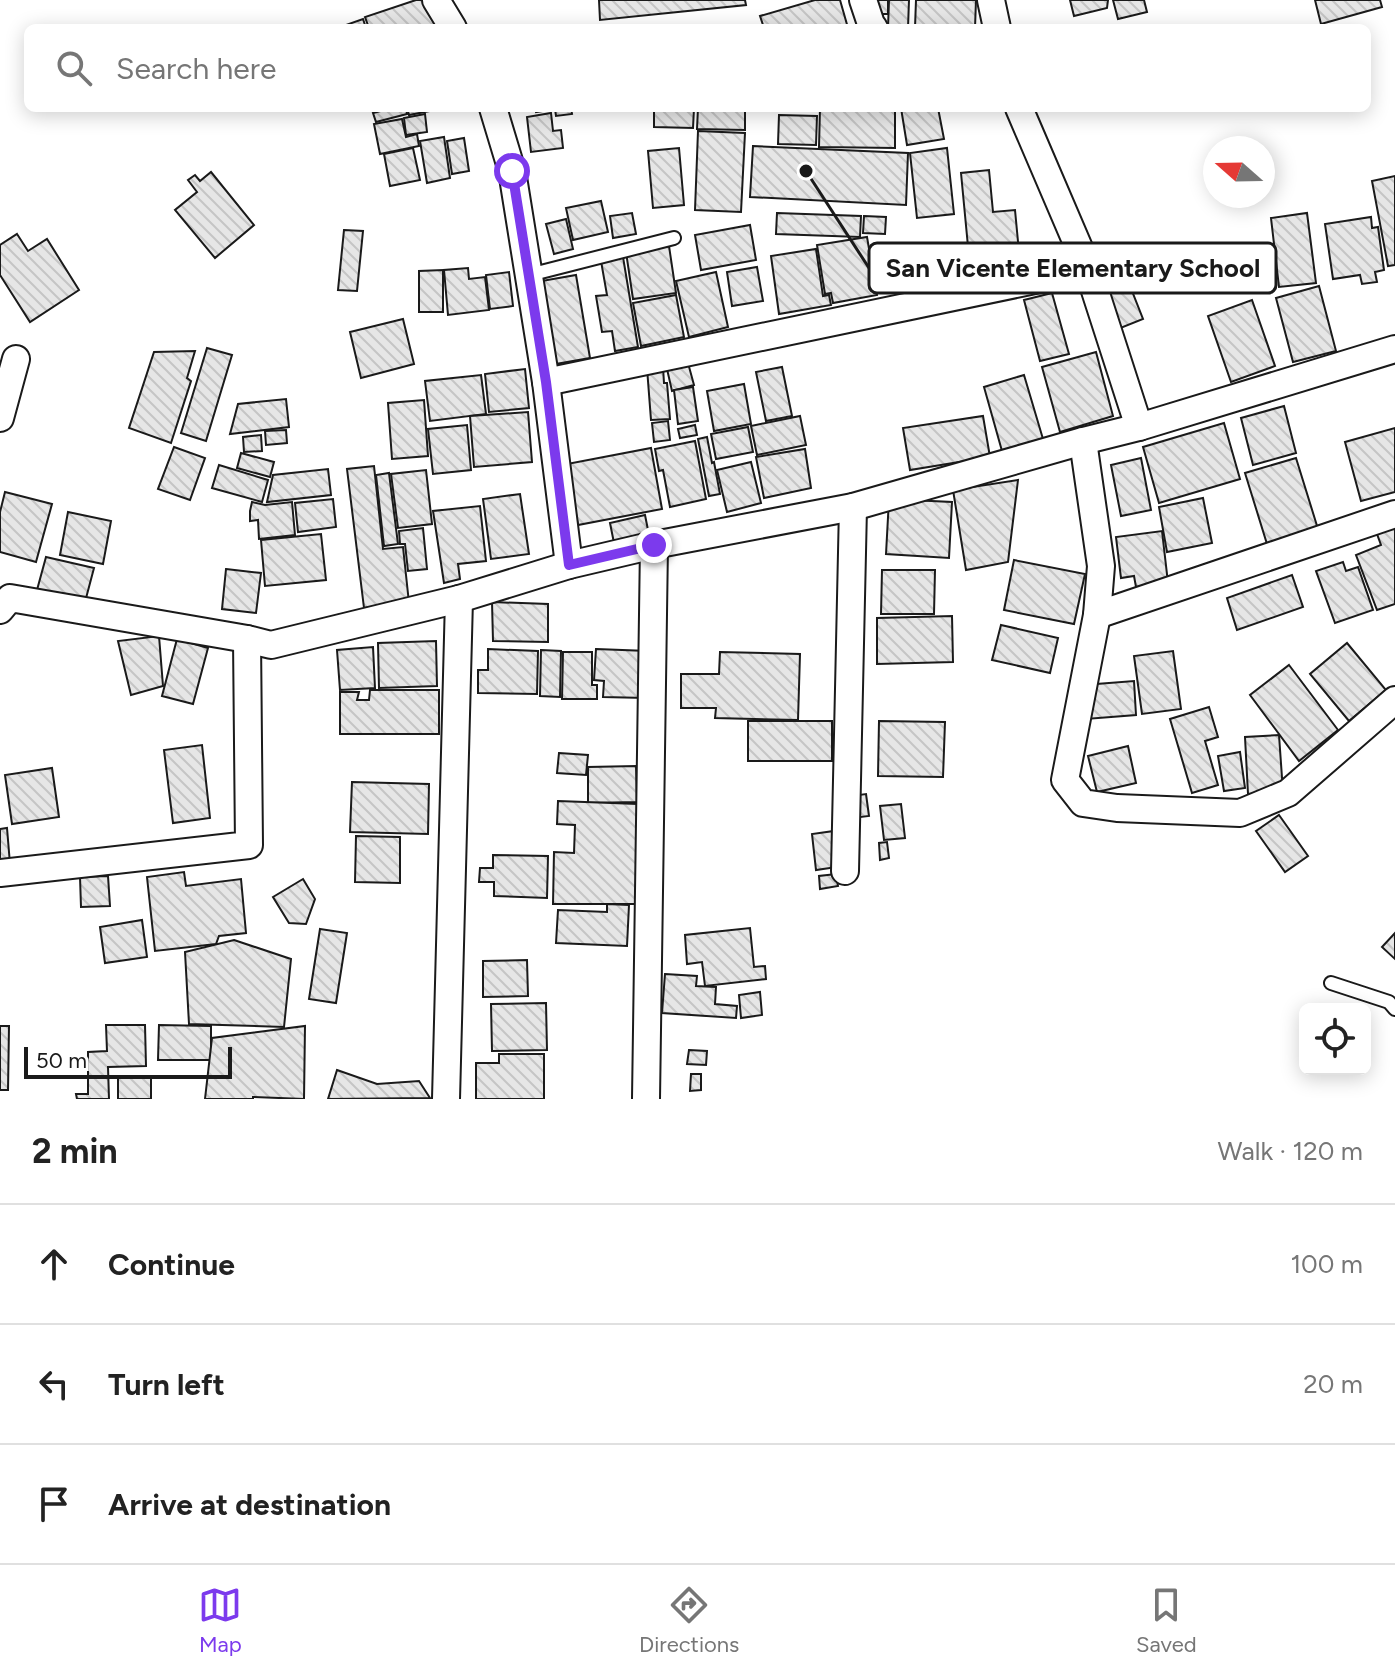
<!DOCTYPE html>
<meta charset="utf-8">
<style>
:root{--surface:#fff;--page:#f2f2f2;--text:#222;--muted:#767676;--line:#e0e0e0;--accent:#7c3aed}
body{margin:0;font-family:Figtree,sans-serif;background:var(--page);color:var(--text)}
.controls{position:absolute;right:24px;bottom:24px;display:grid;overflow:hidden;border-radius:12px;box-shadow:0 4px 20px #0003}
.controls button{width:72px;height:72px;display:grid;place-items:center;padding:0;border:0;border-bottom:2px solid var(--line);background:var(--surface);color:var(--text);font:40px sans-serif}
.compass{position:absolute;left:1203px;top:136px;width:72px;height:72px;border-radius:50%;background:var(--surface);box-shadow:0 4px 20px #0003;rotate:290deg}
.scale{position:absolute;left:24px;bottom:20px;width:208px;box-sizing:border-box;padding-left:8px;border:4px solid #1a1a1a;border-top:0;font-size:22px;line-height:28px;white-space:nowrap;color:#1a1a1a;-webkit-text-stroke:6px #fff;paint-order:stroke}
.stop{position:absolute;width:24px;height:24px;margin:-18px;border:6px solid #7c3aed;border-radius:50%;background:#fff}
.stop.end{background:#7c3aed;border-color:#fff;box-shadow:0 2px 8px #0008}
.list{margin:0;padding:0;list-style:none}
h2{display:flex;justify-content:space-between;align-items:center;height:104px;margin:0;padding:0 32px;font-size:34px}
h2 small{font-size:26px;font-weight:400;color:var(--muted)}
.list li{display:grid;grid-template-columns:52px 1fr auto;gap:24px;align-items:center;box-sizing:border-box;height:120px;padding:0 32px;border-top:2px solid var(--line)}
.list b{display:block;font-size:30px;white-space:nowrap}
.list em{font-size:26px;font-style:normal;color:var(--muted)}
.icon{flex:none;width:44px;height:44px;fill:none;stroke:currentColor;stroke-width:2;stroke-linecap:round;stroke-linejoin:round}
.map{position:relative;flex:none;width:1395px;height:1099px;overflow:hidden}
.search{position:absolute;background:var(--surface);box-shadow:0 4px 20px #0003;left:24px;right:24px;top:24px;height:88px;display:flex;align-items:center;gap:20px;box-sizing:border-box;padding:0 28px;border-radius:12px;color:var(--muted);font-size:30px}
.sheet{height:464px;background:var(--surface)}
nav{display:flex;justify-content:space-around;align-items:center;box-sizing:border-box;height:112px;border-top:2px solid var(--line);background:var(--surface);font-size:22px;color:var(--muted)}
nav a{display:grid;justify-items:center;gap:4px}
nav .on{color:var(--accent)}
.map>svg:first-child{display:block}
.building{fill:url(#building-back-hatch);stroke:#1a1a1a;stroke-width:2}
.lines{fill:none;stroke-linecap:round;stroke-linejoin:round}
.lane-casing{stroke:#1a1a1a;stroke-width:16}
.street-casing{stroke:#1a1a1a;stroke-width:30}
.lane{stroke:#fff;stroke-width:12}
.street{stroke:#fff;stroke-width:26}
.route{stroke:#7c3aed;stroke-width:10}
.leader{fill:none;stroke:#1a1a1a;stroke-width:3}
.callout-dot{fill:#1a1a1a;stroke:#fff;stroke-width:3}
.callout{fill:#fff;stroke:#1a1a1a;stroke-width:3}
.callout-label{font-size:26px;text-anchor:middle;font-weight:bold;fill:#1a1a1a}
</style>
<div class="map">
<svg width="1395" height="1099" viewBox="0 0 1395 1099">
<defs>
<pattern id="building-back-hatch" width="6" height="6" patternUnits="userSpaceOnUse" patternTransform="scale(2)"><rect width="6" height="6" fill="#e6e6e6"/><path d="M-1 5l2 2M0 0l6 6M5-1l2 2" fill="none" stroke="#c5c5c5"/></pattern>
</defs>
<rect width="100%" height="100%" fill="#fff"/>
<g class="building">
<polygon points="416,0 430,0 440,28 369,28 365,17"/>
<polygon points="599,0 745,0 746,5 600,20"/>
<polygon points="815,0 840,0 848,28 764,28 760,16"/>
<polygon points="871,0 888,0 888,14 875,14"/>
<polygon points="889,0 909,0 908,28 888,28"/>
<polygon points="916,0 976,0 975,28 915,28"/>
<polygon points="1070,0 1108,0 1107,8 1074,16"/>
<polygon points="1113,0 1144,0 1147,12 1118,19"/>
<polygon points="1315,0 1380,0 1382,7 1321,24"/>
<polygon points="363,19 366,28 344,28 343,26"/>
<polygon points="392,108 406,108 407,114 376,122 373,113"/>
<polygon points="407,108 445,108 409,115"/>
<polygon points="535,108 571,108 572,114 556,116 555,109 536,112"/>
<polygon points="654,108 694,108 693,128 654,127"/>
<polygon points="698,108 745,108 745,130 697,129"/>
<polygon points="820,108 895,108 895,148 819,147"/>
<polygon points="901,108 938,108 944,139 907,145"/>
<polygon points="551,113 553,131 561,130 563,148 531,152 527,117"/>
<polygon points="425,114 427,132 406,135 404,118"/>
<polygon points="779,115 817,116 816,145 778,144"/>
<polygon points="402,119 406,137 417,134 419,146 380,154 374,124"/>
<polygon points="698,131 745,133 741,212 695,210"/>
<polygon points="444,137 450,178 427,183 420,141"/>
<polygon points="464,138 469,171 452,174 447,141"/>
<polygon points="753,146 908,153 906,205 750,197"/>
<polygon points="413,148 420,180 390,186 384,154"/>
<polygon points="679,148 684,205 653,208 648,151"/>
<polygon points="947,148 954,214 917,218 910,153"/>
<polygon points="989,170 993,212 1015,210 1019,252 969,257 961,173"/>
<polygon points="211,172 254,225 215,258 175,210 197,192 188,180 195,175 200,181"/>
<polygon points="1395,176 1395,265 1388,266 1372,181"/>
<polygon points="601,201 608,232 573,240 566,208"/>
<polygon points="632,213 636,234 613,238 610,216"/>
<polygon points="777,213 861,216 860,237 776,234"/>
<polygon points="1307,213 1316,283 1279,287 1271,218"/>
<polygon points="864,216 886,217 885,234 863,233"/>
<polygon points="1371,217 1372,228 1378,227 1384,270 1375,272 1377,282 1362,284 1360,275 1333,279 1325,224"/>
<polygon points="566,219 573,249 554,254 546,224"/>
<polygon points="750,225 756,260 701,270 695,235"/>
<polygon points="344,230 363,231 357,291 338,290"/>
<polygon points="17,234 28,251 47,239 79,290 30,322 0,275 0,245"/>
<polygon points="867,237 877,295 833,303 831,293 825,294 817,245"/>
<polygon points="669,246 676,293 633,299 626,252"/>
<polygon points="816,249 823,296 829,295 831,305 779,314 771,256"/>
<polygon points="1117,253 1143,319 1118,329 1091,263"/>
<polygon points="623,257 638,347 615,351 612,331 602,332 596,296 607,295 601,261"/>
<polygon points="757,267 763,301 732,306 727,272"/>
<polygon points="468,268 469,279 485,277 489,310 448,315 444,270"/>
<polygon points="443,270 443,312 419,312 419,271"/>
<polygon points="509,272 513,306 490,309 486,275"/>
<polygon points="716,272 728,327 689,337 676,281"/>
<polygon points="576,275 590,358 550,365 536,282"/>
<polygon points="1319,286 1336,351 1293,362 1276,298"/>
<polygon points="1052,293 1069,354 1040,361 1024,300"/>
<polygon points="676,295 684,337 641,346 633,303"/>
<polygon points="1252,300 1275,366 1231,382 1208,316"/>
<polygon points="403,319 414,364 361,378 350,332"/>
<polygon points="207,348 232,355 206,441 181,433"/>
<polygon points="195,351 187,378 191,381 171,443 129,428 154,352"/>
<polygon points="1096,352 1113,416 1060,432 1042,367"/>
<polygon points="688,363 694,385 672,391 667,369"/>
<polygon points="663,367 664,383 667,383 670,419 651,420 647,368"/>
<polygon points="782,367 792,416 766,421 756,372"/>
<polygon points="525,369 529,408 489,412 485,374"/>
<polygon points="481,375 486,414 430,421 425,381"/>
<polygon points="1024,375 1043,439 1002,451 984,387"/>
<polygon points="744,384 751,424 714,431 707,391"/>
<polygon points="693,387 698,421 678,424 674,390"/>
<polygon points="286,399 289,427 230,434 238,404"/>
<polygon points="424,400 428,456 392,459 388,403"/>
<polygon points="1284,406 1296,453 1253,465 1241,418"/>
<polygon points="528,412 532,462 474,467 470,416"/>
<polygon points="800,416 806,445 757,455 751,426"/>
<polygon points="983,416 990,457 910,470 903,428"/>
<polygon points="668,421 670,440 654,442 652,423"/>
<polygon points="1224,423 1240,479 1159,503 1143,447"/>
<polygon points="467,425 471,470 433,474 428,429"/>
<polygon points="695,425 697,435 680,438 678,429"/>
<polygon points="748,427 753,452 716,459 711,434"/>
<polygon points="1395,428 1395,492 1361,501 1345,442"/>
<polygon points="286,430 287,443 266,445 265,431"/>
<polygon points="261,435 262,451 244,452 243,437"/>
<polygon points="707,437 712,463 714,462 720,494 709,496 698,439"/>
<polygon points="695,441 706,499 670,507 663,470 659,471 655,449"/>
<polygon points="174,447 205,458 190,500 158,489"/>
<polygon points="651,448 662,509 578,525 567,464"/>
<polygon points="805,449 811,488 764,498 756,457"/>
<polygon points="241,453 274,462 270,477 237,468"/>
<polygon points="1141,458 1151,510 1121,516 1111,465"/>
<polygon points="1296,458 1318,529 1267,544 1245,473"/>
<polygon points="751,462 761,503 727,512 717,470"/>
<polygon points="219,465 268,480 262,502 212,488"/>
<polygon points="374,466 383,549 403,547 409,603 364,608 347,469"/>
<polygon points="328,469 331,495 267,502 273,475"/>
<polygon points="426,470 432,524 398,528 391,474"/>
<polygon points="389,473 398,544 384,546 376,475"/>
<polygon points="1018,480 1008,562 966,570 953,490"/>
<polygon points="5,492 52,504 36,562 0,552 0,512"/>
<polygon points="520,494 529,554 491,559 483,499"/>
<polygon points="1203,498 1212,543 1167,552 1159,507"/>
<polygon points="333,499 336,527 298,532 295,503"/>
<polygon points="889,499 952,502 949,558 886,554"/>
<polygon points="252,502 265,505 292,502 295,535 259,539 258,520 250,521 250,511"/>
<polygon points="480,506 486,561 458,564 460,579 444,583 433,511"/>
<polygon points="68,512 111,521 103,564 60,555"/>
<polygon points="645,515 649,535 614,543 610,523"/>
<polygon points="1395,527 1395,604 1377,610 1356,555 1381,545 1377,534"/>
<polygon points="423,528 427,569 408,571 405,544 400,544 399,531"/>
<polygon points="1162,531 1168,583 1136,587 1134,576 1121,578 1116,537"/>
<polygon points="321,534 326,580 265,586 261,540"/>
<polygon points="46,557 94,568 85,602 37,590"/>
<polygon points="1014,560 1085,574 1074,624 1004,610"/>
<polygon points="1343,562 1346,571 1358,567 1373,610 1335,623 1316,571"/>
<polygon points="226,569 261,573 256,613 222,609"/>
<polygon points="882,570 935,570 934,614 881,614"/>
<polygon points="1292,575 1303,607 1237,630 1227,598"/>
<polygon points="492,602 548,604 548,642 493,641"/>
<polygon points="952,616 953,662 877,664 877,618"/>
<polygon points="1001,625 1058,638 1050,673 992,660"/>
<polygon points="159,636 163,686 131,695 118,641"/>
<polygon points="177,639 208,648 193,704 162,696"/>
<polygon points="436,641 437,686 379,688 378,643"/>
<polygon points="1347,643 1386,690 1349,721 1310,674"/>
<polygon points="373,647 375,688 340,690 337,650"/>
<polygon points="488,649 538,651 537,694 478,693 478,670 488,670"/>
<polygon points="596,649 648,651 646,698 603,697 604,681 594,680"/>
<polygon points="541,650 561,651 560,697 540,696"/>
<polygon points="1173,651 1181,709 1142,714 1134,656"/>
<polygon points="563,652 592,652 592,685 597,685 597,699 562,699"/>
<polygon points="720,652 800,654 798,720 715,718 716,708 681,708 681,674 719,674"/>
<polygon points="1289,665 1338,730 1299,761 1250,695"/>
<polygon points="1134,681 1136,715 1086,719 1084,685"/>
<polygon points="370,690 439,690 439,734 340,734 340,692 359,692 357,700 369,700"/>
<polygon points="1209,707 1218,737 1205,741 1218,785 1192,793 1170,719"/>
<rect x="748" y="721" width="84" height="40"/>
<polygon points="879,721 945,722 943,777 878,776"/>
<polygon points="1279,735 1283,792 1248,794 1245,737"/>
<polygon points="202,745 210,818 173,823 164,750"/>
<polygon points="1128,746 1136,783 1097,792 1088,756"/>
<polygon points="1240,752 1245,788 1224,791 1218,756"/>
<polygon points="559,753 588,755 586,775 557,773"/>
<polygon points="636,766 637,802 588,803 588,767"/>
<polygon points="52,768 59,817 12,824 5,775"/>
<polygon points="352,782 429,784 428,834 350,832"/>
<polygon points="866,794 869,816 853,818 851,796"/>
<polygon points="558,801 638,804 636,904 553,904 554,852 574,853 575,825 557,824"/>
<polygon points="901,804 905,838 884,840 880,806"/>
<polygon points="1279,815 1308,856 1285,872 1256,831"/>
<polygon points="7,828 10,864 0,865 0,829"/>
<polygon points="834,831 837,867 816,870 812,834"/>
<polygon points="356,836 400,837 400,883 355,882"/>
<polygon points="887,842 889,858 880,860 879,843"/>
<polygon points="493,855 548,856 547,898 494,896 494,882 479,882 480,868 493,868"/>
<polygon points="184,872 186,886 241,879 246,933 219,936 216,944 155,951 147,877"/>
<polygon points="836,874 838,886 820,889 819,876"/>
<polygon points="108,876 110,906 81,907 80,877"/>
<polygon points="303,879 315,899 306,924 289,923 273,897"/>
<polygon points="607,904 629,905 627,946 556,943 558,910 607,912"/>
<polygon points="142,920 147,957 105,963 100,927"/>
<polygon points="750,928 754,967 765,966 766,979 705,986 702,962 687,964 685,935"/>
<polygon points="320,929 347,933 336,1003 309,999"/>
<polygon points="1395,933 1395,959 1382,947"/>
<polygon points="234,940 291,959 284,1027 189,1024 185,952"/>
<polygon points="527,960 528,996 483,997 483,961"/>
<polygon points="665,974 697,976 696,986 716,987 715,1004 737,1006 736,1018 662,1013"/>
<polygon points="760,992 762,1015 741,1018 739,995"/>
<polygon points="546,1003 547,1050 492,1051 491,1004"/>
<polygon points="106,1025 145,1025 146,1066 108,1067 109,1099 77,1099 76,1094 88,1094 88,1052 107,1051"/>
<polygon points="159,1025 211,1026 211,1060 158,1060"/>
<polygon points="0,1026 9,1026 8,1090 0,1090"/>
<polygon points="305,1026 304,1099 253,1097 253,1099 205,1099 212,1038"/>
<polygon points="689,1050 707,1051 706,1065 687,1064"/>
<polygon points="499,1054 544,1054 544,1099 476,1099 476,1063 499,1063"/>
<polygon points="337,1070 377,1084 419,1081 430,1098 328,1099"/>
<polygon points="691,1074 701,1074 701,1090 690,1091"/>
<rect x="118" y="1076" width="33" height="23"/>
</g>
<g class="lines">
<g class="lane-casing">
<g id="lane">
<polyline points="529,275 674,238"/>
<polyline points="1331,983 1389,1002 1395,1009"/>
</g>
</g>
<g class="street-casing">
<g id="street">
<polyline points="436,0 453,28"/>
<polyline points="863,0 871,24 874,28"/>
<polyline points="991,0 997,28"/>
<polyline points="493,108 512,171 546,382 569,565"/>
<polyline points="1019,108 1088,269"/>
<polyline points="546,382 1088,269 1139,427"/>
<polyline points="0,418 16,359"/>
<polyline points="1083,441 1101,566 1097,615 1395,514"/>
<polyline points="0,610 10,598 247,639 271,645 459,599 569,565 654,545 853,507 1083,441 1139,427 1395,349"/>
<polyline points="1097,615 1065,780 1083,803 1117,808 1240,813 1288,793 1395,700"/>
<polyline points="845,871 853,507"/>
<polyline points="0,873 249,845 247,639"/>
<polyline points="446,1099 459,599"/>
<polyline points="646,1099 654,545"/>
</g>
</g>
<use href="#lane" class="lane"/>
<use href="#street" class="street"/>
</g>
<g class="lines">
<polyline class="route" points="512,171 546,382 569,565 654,545"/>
</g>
<path class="leader" d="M806 171L869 268"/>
<circle class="callout-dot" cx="806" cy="171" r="8"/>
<rect class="callout" x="869" y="243" width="407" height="50" rx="8"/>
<g class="callout-label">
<text x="1073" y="277">San Vicente Elementary School</text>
</g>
</svg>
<div class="controls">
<button><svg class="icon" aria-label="locate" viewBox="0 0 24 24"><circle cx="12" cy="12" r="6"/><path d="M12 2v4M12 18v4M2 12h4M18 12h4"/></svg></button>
</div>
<svg class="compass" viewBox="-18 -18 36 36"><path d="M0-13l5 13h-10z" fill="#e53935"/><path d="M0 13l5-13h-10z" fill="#767676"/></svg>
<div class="scale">50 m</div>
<div class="stop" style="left:512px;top:171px"></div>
<div class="stop end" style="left:654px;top:545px"></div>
<div class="search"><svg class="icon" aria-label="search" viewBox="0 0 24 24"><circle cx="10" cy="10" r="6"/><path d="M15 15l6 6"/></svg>Search here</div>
</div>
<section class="sheet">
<h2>2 min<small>Walk · 120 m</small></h2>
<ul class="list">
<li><svg class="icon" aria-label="ahead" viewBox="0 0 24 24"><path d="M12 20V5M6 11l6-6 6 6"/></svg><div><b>Continue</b></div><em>100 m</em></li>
<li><svg class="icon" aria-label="left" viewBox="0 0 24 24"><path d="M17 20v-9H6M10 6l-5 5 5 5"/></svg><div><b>Turn left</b></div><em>20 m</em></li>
<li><svg class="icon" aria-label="arrive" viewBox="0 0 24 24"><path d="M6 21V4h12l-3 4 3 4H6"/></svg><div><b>Arrive at destination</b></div></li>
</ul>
</section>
<nav>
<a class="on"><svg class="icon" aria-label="map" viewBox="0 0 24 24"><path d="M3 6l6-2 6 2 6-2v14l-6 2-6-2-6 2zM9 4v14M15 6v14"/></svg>Map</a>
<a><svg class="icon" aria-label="directions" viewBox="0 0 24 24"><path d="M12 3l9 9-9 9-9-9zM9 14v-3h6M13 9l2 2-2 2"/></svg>Directions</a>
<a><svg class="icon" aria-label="saved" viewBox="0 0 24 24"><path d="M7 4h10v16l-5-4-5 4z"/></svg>Saved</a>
</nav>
